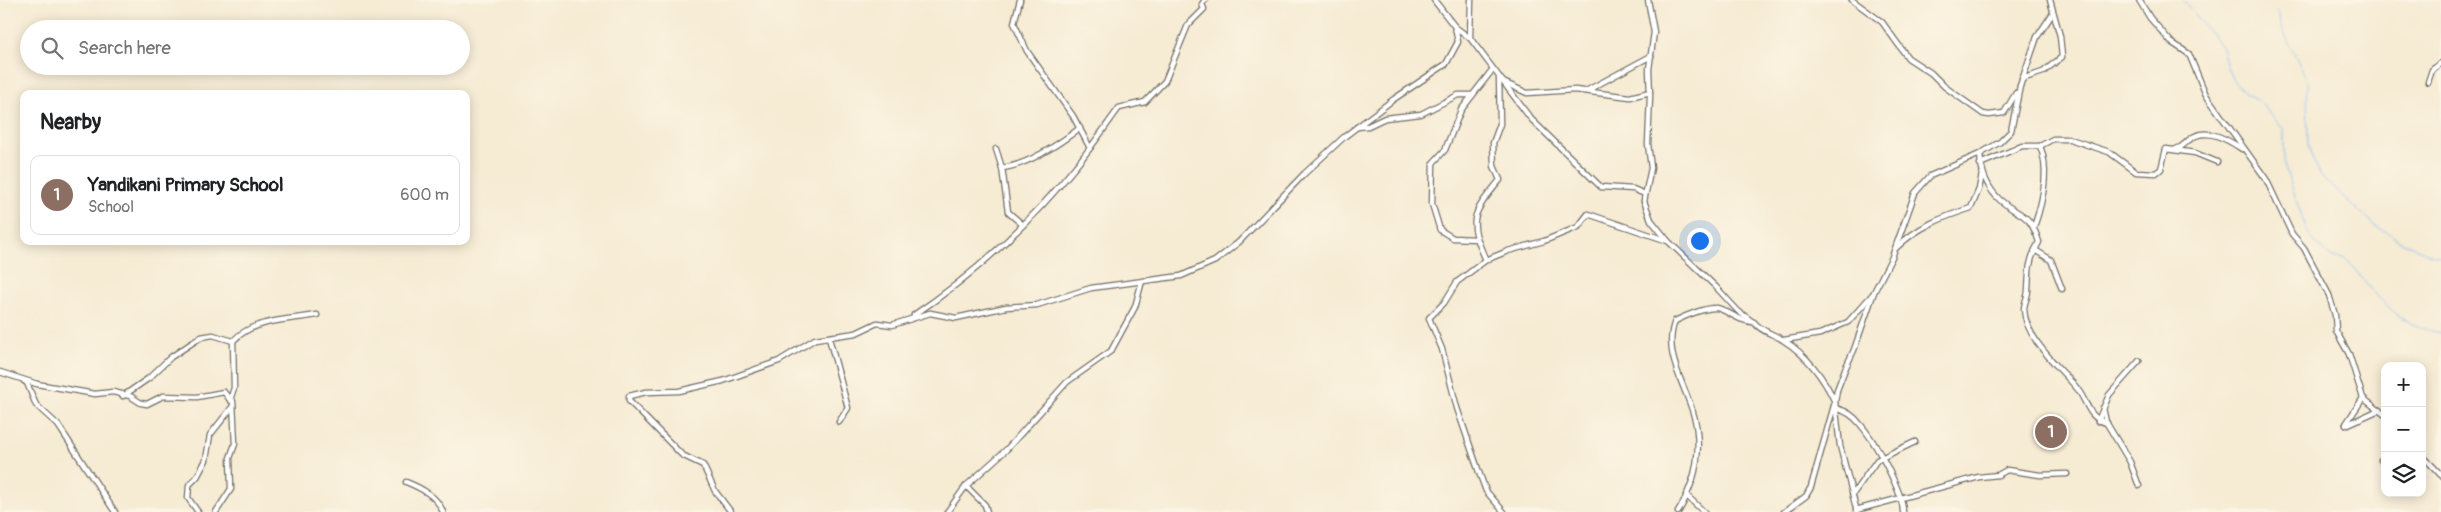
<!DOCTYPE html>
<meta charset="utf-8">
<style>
:root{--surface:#fff;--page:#f2f2f2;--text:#202124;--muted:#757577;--line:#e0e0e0;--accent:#111827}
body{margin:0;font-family:Pangolin,sans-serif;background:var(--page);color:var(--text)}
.controls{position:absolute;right:15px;bottom:15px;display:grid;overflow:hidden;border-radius:10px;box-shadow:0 2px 12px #0003}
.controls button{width:45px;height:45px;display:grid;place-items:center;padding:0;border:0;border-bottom:1px solid var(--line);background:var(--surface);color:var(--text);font:25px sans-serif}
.you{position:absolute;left:1699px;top:240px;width:18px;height:18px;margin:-12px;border:4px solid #fff;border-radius:50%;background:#1a73e8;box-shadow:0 0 0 8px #1a73e833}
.badge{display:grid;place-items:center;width:32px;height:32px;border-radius:50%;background:var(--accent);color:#fff;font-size:16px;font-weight:700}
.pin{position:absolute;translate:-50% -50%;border:2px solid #fff;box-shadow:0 1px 5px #0006}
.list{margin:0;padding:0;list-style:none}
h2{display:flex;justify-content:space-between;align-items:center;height:65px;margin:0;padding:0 20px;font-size:21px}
h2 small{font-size:16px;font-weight:400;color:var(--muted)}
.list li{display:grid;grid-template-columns:32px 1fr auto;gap:15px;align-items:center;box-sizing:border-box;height:80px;margin:0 10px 10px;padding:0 10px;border:1px solid var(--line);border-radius:10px}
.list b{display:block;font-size:19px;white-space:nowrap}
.list p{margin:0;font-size:16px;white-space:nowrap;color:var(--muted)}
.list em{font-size:16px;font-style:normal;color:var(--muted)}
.icon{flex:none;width:28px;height:28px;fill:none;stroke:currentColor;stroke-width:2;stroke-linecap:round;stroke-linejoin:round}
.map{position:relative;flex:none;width:2441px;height:512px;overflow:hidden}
.search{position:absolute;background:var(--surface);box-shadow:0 2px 12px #0003;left:20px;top:20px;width:450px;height:55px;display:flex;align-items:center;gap:12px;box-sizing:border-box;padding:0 18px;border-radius:28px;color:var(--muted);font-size:19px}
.panel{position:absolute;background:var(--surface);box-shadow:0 2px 12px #0003;left:20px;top:90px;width:450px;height:155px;border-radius:10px}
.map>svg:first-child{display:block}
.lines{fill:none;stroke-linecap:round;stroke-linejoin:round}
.stream{stroke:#85bcf5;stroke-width:1}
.street-casing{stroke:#726e66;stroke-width:7}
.street{stroke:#fff;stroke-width:4.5}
</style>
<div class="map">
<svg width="2441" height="512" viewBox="0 0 2441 512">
<rect width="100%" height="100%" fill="#fcf5e5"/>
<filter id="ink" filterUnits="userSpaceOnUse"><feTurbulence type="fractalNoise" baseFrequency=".02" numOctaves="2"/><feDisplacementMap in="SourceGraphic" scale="10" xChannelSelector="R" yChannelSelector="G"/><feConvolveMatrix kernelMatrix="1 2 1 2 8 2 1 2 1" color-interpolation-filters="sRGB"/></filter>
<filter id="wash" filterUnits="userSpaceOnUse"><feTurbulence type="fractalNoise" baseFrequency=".0096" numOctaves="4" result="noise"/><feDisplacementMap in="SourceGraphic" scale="20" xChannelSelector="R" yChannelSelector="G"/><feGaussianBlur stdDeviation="1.12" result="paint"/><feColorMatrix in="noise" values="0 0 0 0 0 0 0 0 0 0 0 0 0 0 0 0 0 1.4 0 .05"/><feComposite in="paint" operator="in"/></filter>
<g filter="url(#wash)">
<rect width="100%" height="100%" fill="#f6ebd3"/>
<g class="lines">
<g class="stream">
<path d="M2183 0 2222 47 2227 68 2233 80 2246 94 2259 101 2284 130V165L2307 231 2315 243 2331 257 2345 259 2350 263C2373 293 2400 328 2441 333"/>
<polyline points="2278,11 2280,24 2307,80 2308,145 2312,158 2322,177 2374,225 2399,240 2430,254 2441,256"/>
</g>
</g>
</g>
<g filter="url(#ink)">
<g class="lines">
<g class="street-casing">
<g id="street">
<polyline points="1020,0 1014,23 1027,51 1073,116 1090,148"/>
<polyline points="1434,0 1455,27"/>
<polyline points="1648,0 1654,32 1649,69 1650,96 1648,144 1651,168 1644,201 1651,220 1668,241 1716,287 1738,311 1753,322"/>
<polyline points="1852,0 1882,22 1908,58 1931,73 1945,87 1983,114 1989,115 2004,113 2016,93"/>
<polyline points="2139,0 2150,18 2171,42 2189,54 2206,95 2266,179 2292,234 2304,248 2329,295 2335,315 2336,331 2349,354 2363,398 2385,415"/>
<polyline points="1470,38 1471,0"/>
<polyline points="2022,79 2043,72 2062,57 2060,36 2050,0"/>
<polyline points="1503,82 1527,93 1575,90 1630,97 1650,92"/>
<polyline points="2428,82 2432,70 2441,63"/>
<polyline points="2020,86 2037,37 2053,13"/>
<polyline points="1586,91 1651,56"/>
<polyline points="1357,127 1368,126 1385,118 1421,114 1458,95 1472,95"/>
<path d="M996 149 1002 168C1029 165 1059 144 1080 128"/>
<path d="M2176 149C2183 147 2184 144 2189 140 2205 126 2227 139 2242 149"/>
<path d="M1980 154C1981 171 1987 188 2000 200 2020 218 2029 210 2039 242L2035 250 2051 260 2062 289"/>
<polyline points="1980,164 2022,146 2040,146 2053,139 2070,139 2109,152 2136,172 2156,173 2161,169 2166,149 2195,153 2217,162"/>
<polyline points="1002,168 1008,212 1023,225"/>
<path d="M2034 227C2042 204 2050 170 2040 146"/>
<polyline points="1476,239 1453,238 1440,230 1432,204 1433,163 1445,150 1461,110 1493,69"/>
<path d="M1896 248C1917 227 1943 217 1971 208L1979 189 1982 174"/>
<path d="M2035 250C2028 264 2029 275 2028 290 2028 297 2024 303 2024 309 2025 338 2058 366 2076 387 2087 400 2088 419 2107 423"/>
<path d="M1486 260C1467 219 1472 214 1500 180L1494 166 1493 143 1500 124 1499 77"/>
<path d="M914 315C975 274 1030 223 1076 166 1091 148 1105 127 1119 108L1145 102 1165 81 1188 25 1204 9 1202 4 1205 0"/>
<polyline points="829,338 848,408 839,422"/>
<polyline points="1784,340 1820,334 1848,322 1872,295"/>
<polyline points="0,372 37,384 95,394 113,392 130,396 141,403 147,404 163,396 197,397 224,392 230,400"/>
<polyline points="24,381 27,383 36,405 58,425 115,512"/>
<polyline points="123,396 149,378 171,357 201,337 213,335 233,341"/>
<polyline points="2103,408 2106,422 2130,462 2139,486"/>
<path d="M1838 409C1846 411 1854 416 1860 424 1874 440 1903 491 1903 512"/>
<polyline points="2098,421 2109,395 2139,361"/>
<polyline points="2346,424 2363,398"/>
<polyline points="2346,425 2379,410"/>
<polyline points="2422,455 2441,475"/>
<polyline points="2381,460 2385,458"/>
<path d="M406 482C421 488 437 496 443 512"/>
<polyline points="966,486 985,505 987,512"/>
<polyline points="1853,494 1877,460 1915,442"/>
<polyline points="1686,495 1704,512"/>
<polyline points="1856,510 1979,477 1998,475 2007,470 2040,475 2067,474"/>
<polyline points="198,512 188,498 189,485 197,477 206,460 210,435 233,406"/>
<path d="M216 512 231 489 230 458 235 444 233 401 230 400 234 388 233 341C253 319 289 320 317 315"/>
<polyline points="731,512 715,491 703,465 682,455 629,401 629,396 646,392 679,391 723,381 779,361 815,339 856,333 877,323 892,325 930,313 956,318 1006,307 1037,305 1091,288 1181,276 1215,261 1239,242 1304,174 1344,137 1394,99 1446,64 1458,42 1455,27 1470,38 1531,119 1601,187 1633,189 1645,194 1644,201"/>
<polyline points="947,512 966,486 1007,449 1067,382 1111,351 1135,307 1142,281"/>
<polyline points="1504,512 1486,491 1480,475 1457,408 1442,349 1429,318 1444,303 1457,282 1486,260 1508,251 1544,241 1578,227 1588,214 1668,241"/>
<path d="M1678 512C1684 504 1687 494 1691 484 1697 469 1699 448 1697 432 1694 395 1660 358 1675 321 1685 316 1706 307 1717 308 1728 310 1736 321 1754 322 1760 331 1774 334 1783 340 1806 354 1824 378 1835 402L1811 487 1806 496 1784 512"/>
<polyline points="1857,512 1840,446 1835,402 1837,390 1845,369 1854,350 1874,292 1892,257 1915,193 1930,176 1980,154 2000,142 2011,131 2020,86"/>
</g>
</g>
<use href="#street" class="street"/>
</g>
</g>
</svg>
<div class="controls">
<button>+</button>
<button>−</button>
<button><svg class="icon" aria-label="layers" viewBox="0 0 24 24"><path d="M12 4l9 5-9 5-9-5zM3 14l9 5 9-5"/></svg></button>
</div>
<div class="you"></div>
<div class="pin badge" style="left:2051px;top:432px;background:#8d6e63">1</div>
<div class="search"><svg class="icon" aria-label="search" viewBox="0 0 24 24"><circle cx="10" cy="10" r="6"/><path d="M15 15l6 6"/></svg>Search here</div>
<section class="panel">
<h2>Nearby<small></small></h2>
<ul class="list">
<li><span class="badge" style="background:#8d6e63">1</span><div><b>Yandikani Primary School</b><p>School</p></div><em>600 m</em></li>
</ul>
</section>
</div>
